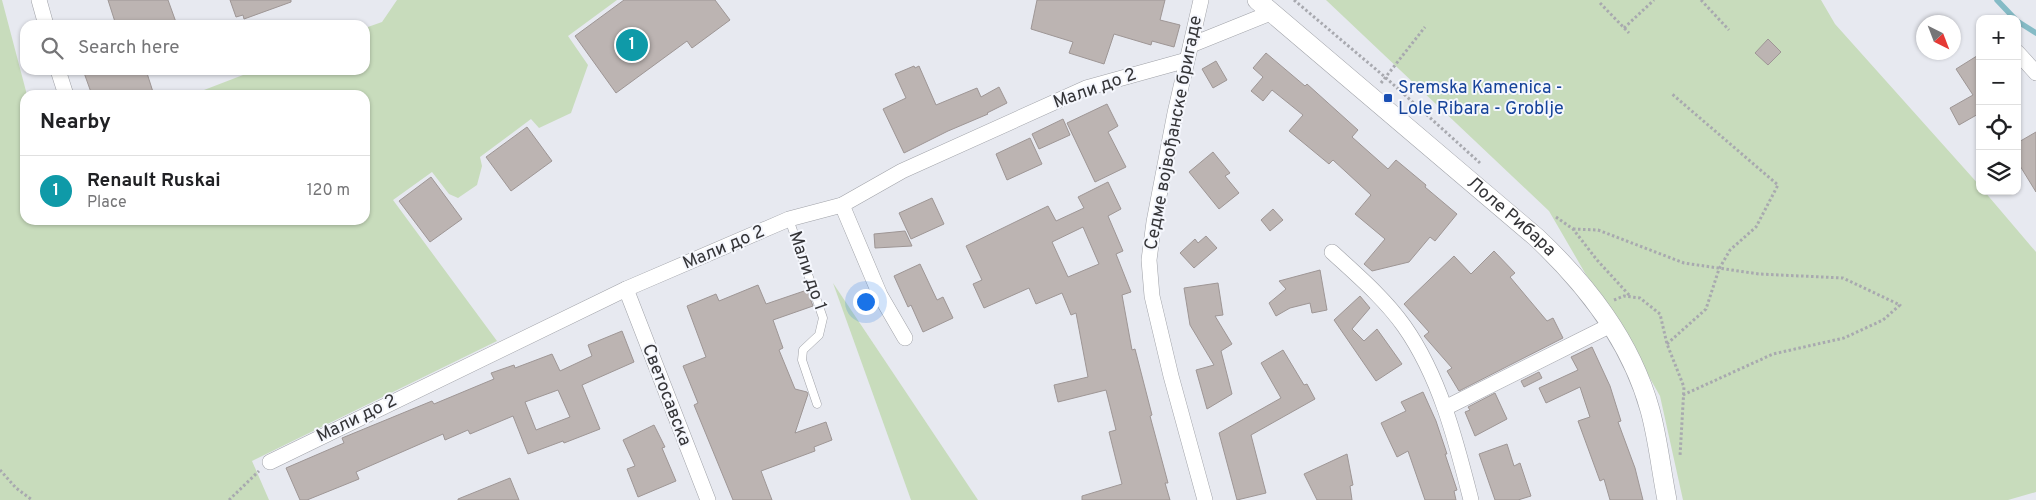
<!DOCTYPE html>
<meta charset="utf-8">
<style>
:root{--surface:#fff;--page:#f2f2f2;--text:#202124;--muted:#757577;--line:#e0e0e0;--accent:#1a73e8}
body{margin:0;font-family:Overpass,sans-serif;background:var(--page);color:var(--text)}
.controls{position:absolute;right:15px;top:15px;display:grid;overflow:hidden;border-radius:10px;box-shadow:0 1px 4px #0004}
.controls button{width:45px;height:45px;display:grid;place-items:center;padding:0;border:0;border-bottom:1px solid var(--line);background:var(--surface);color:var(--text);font:25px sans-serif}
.compass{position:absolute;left:1916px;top:15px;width:45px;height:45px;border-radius:50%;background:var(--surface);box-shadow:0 1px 4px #0004;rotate:138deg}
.you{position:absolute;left:865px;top:301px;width:18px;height:18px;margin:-12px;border:4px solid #fff;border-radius:50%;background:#1a73e8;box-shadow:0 0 0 8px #1a73e833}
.badge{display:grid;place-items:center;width:32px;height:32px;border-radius:50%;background:var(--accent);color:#fff;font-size:16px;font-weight:700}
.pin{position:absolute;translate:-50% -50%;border:2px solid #fff;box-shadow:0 1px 5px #0006}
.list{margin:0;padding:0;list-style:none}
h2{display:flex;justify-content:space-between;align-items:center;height:65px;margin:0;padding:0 20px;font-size:21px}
h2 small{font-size:16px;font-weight:400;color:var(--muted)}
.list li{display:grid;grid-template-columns:32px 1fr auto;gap:15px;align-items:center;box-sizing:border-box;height:70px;padding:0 20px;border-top:1px solid var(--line)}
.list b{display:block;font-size:19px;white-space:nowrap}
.list p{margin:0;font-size:16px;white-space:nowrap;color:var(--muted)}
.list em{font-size:16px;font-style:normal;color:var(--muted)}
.icon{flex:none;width:28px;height:28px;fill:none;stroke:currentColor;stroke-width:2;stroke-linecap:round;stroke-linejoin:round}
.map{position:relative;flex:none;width:2036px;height:500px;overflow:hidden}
.search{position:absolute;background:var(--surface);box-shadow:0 1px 4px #0004;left:20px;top:20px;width:350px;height:55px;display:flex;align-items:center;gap:12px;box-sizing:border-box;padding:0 18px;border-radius:15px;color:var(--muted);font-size:19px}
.panel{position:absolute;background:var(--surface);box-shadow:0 1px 4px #0004;left:20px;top:90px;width:350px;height:135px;border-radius:15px}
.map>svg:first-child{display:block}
.green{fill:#c8dcbc}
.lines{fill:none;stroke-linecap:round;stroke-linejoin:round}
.stream{stroke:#85bbc6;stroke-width:5.5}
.building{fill:#bcb4b2;stroke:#9e9695;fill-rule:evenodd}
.service-casing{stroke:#a0a2a8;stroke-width:9}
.minor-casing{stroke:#a0a2a8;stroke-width:16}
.tertiary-casing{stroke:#a0a2a8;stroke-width:20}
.path{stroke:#a8a9af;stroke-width:3;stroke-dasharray:2.5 2.5;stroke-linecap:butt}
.service{stroke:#fff;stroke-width:8}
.minor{stroke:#fff;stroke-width:15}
.tertiary{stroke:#fff;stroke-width:19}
.transit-dot{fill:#1a4fb4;stroke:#f5f7fd;stroke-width:2}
.labels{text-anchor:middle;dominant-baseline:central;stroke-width:4;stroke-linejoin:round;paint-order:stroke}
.transit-label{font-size:18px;fill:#164399;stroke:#f5f7fd;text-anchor:start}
.street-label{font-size:18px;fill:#353538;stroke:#f5f7fd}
</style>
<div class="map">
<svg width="2036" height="500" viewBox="0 0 2036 500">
<rect width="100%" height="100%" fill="#e7e9f0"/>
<g class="green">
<polygon points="0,0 2,0 27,95 25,95 25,220 365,220 365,95 191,95 256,70 365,70 365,28 382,22 397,0 617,0 568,36 588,65 571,113 539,128 531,119 480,157 482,166 477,185 458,198 449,194 432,172 393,200 497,341 252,461 269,500 0,500"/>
<polygon points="1326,0 1821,0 1835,24 1980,186 1980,191 1984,191 2036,252 2036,492 2008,500 1683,500 1660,396 1626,336 1585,273 1549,211"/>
<polygon points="833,283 978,500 911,500"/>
</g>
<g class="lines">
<g class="stream">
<polyline points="1997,0 2015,19"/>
<polyline points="2017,21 2036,33"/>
</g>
</g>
<g class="building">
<polygon points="108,0 168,0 177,25 116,25"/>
<polygon points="230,0 291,0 291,2 244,19 243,15 236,17"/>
<polygon points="624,0 715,0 730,20 692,48 687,41 616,93 575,36"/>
<polygon points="1037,0 1165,0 1160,20 1180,25 1174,47 1152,41 1151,45 1114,34 1104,64 1069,53 1073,42 1031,29"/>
<polygon points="1768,39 1781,52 1768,65 1755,53"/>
<polygon points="1266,53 1305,86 1307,84 1358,130 1352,137 1388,169 1396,160 1426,185 1425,187 1457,214 1435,241 1430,237 1409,262 1372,271 1364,264 1385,239 1355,214 1371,195 1333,160 1329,164 1289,131 1303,115 1272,90 1263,101 1251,91 1263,77 1253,68"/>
<polygon points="1980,54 1980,113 1959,125 1950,108 1973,95 1956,69"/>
<polygon points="1216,61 1227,80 1213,88 1202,69"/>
<polygon points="914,66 915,68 919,66 936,105 977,88 981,97 999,87 1007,103 987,113 988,114 948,131 904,153 883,109 906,98 895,74"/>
<polygon points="83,70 146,70 153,92 145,95 92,95"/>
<polygon points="1107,104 1118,126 1108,132 1126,167 1095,182 1067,123"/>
<polygon points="1063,119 1070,135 1039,149 1032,134"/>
<polygon points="527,127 552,161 511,191 486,157"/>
<polygon points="2036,132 2036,192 2017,161 2017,143"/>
<polygon points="1030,138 1042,164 1007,180 996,154"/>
<polygon points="1213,152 1230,173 1225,176 1239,193 1219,209 1189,172"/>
<polygon points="431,177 462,219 430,242 399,201"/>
<path d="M1108 182 1121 209 1108 216 1123 251 1116 254 1131 292 1122 295 1132 350 1135 349 1152 415 1150 416 1168 483H1165L1170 500H1082V496L1122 484 1109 432 1116 430 1106 390 1058 402 1054 385 1088 377 1076 313 1071 315 1062 293 1036 304 1029 288 984 308 973 284 982 280 966 246 1048 206 1056 221 1084 208 1078 197ZM1083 227 1099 264 1068 277 1052 242Z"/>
<polygon points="932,198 944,224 911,239 899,213"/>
<polygon points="1273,209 1283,220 1270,231 1261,220"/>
<polygon points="905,231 912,246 875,248 874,234"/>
<polygon points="1206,236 1217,248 1194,268 1180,253 1195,239 1198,243"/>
<polygon points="1494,251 1515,273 1510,277 1547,321 1553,318 1563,338 1459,391 1447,371 1452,368 1424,336 1429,332 1404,304 1454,256 1471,274"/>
<polygon points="920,264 937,300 943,297 953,318 923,332 911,305 908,307 894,276"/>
<polygon points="1320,270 1327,310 1312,313 1310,303 1290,308 1276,316 1269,303 1286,289 1279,281"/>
<polygon points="1218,283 1223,315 1215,316 1232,344 1221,351 1232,394 1207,409 1196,370 1214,365 1190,325 1184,288"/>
<polygon points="758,285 766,304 807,290 813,306 773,320 783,348 779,350 795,389 807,392 808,394 795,433 826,422 832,440 814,447 815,451 761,471 772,500 733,500 694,405 698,403 683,366 706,357 687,306 716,294 719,301"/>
<polygon points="1360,296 1370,308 1352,329 1364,341 1377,329 1402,364 1376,381 1334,320"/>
<path d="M622 331 634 362 582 385 600 429 564 443 563 441 528 454 513 416 470 434 468 430 445 440 443 434 356 472 359 479 307 500H300L286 468 344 443 342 438 432 401 434 404 494 379 491 373 514 365 515 368 552 354 560 371 592 356 588 345ZM558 390 570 417 536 430 525 402Z"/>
<polygon points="1592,347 1610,386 1621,421 1618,422 1635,468 1643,500 1610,500 1604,479 1600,481 1578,421 1590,417 1580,387 1546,403 1539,388 1578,370 1571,357"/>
<polygon points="1283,350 1304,385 1307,384 1315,399 1251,435 1266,493 1237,500 1219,433 1281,398 1261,363"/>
<polygon points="1539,372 1542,378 1524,387 1521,381"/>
<polygon points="1423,392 1436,421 1447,454 1445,454 1457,490 1454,491 1456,500 1425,500 1408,451 1397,457 1381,423 1406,411 1401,402"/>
<polygon points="1495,393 1507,419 1475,436 1465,412 1470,410 1468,407"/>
<polygon points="654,425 665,447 662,448 676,481 638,497 627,469 635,466 623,440"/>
<polygon points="1507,444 1514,466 1520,463 1531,496 1518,500 1495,500 1479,454"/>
<polygon points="1347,454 1353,485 1350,486 1352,500 1317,500 1304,474"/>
<polygon points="510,478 519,500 458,500 458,499"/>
</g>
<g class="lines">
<g class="service-casing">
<polyline id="service" points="789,219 823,318 819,335 803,350 802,360 817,404"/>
</g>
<g class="minor-casing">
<g id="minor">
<polyline points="39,0 46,25"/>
<polyline points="1201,0 1175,113 1154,222 1149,260 1152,296 1171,376 1205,500"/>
<polyline points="1191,45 1273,12"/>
<polyline points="2017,52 2036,73"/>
<polyline points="58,70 66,95"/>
<polyline points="842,205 880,295 905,338"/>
<path d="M1332 252C1357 275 1384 298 1404 326 1440 377 1456 441 1471 500"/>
<polyline points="626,289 708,500"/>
<polyline points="1445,408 1611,325"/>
<polyline points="270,462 626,289 789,219 842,205 902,171 1086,88 1187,60"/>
</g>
</g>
<g class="tertiary-casing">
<g id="tertiary">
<path id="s1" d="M1257 0 1536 237C1587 285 1631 341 1650 410 1658 439 1661 470 1667 500"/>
</g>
</g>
<g class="path">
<polyline points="1294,0 1385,77 1480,163"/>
<polyline points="1701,0 1729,30"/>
<polyline points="1600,3 1629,33"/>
<polyline points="1624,28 1654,0"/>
<polyline points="1381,83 1425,27"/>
<polyline points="1556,217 1573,229 1597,260 1630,296"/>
<polyline points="1573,229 1598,230 1684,263 1759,274 1843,278 1900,305 1883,320 1844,338 1773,354 1683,395"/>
<polyline points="1614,300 1624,296 1640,298 1660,314 1667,344 1684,387 1680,456"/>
<polyline points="1667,344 1706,309 1719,269 1730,250 1756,227 1778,185 1672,94"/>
<polyline points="0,470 16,488 32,500"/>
<polyline points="229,500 259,471"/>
</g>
<use href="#service" class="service"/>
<use href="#minor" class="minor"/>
<use href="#tertiary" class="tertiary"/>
</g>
<rect class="transit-dot" x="1383" y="93" width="10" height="10" rx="2.5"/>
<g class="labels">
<g class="transit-label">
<text x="1398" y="88">Sremska Kamenica -<tspan x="1398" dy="21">Lole Ribara - Groblje</tspan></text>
</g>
<g class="street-label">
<text transform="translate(1095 89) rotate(-20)">Мали до 2</text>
<text transform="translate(1174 133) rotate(-79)">Седме војвођанске бригаде</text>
<text stroke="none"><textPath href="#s1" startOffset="334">Лоле Рибара</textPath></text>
<text transform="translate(724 248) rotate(-23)">Мали до 2</text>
<text transform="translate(807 271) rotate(71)">Мали до 1</text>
<text transform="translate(666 395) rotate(69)">Светосавска</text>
<text transform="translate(357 419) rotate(-26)">Мали до 2</text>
</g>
</g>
</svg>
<div class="controls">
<button>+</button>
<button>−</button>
<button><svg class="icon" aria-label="locate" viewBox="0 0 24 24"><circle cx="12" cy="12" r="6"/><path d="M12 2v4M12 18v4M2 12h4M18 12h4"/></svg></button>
<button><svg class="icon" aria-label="layers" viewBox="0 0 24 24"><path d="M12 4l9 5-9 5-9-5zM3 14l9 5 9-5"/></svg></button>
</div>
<svg class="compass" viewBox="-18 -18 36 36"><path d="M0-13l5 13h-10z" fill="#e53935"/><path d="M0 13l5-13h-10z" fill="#757577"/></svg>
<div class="you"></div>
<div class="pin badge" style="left:632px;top:45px;background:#0f9aa8">1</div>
<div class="search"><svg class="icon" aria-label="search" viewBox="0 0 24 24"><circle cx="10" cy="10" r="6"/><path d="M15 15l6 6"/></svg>Search here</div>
<section class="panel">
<h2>Nearby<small></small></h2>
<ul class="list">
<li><span class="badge" style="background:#0f9aa8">1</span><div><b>Renault Ruskai</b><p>Place</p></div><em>120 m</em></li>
</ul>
</section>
</div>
